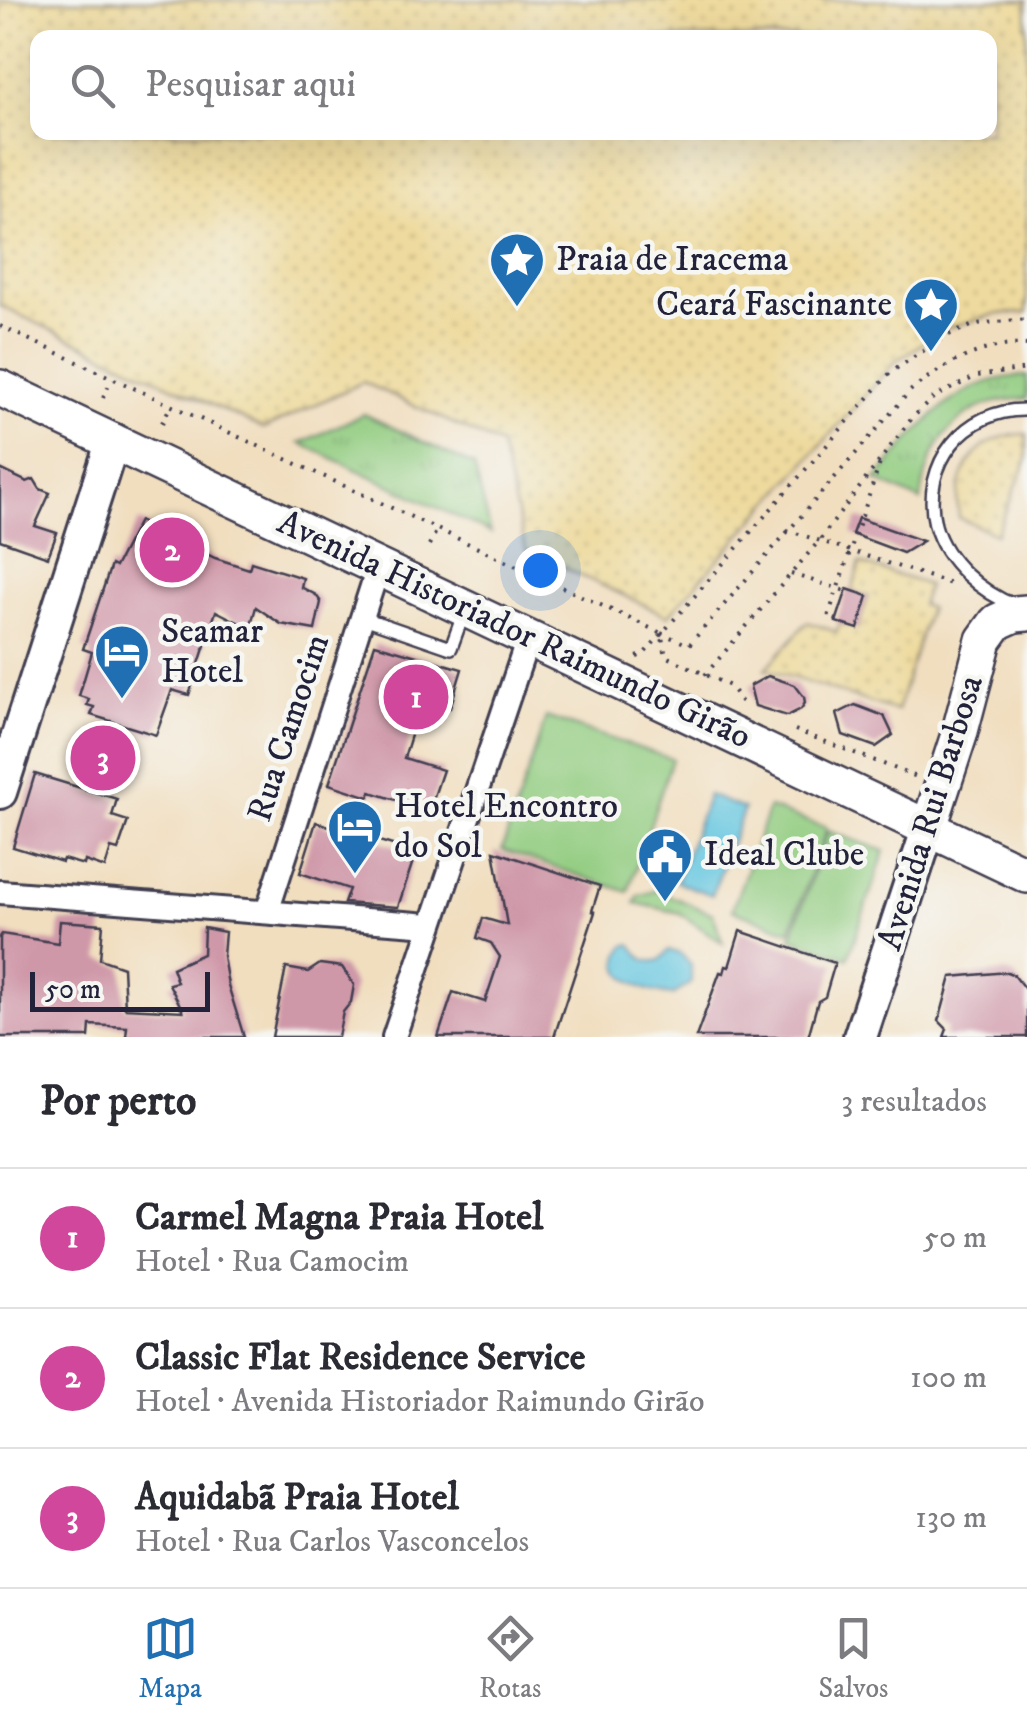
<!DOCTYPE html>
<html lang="pt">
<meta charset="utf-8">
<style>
:root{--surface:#fff;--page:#f7f7f7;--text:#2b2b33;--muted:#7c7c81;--line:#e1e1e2;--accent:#1f6fb2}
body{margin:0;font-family:"IM FELL DW Pica",serif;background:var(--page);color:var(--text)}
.scale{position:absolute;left:30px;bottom:25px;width:180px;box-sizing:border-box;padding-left:10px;border:5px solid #22223b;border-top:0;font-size:28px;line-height:35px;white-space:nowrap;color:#22223b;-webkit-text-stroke:8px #f6f6f2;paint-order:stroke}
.you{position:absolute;left:540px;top:570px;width:35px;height:35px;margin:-25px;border:8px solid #fff;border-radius:50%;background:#1a73e8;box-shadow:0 0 0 15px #1a73e833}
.badge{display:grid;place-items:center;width:65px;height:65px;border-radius:50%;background:var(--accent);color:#fff;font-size:32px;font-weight:700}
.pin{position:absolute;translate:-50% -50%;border:5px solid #fff;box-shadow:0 2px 10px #0006}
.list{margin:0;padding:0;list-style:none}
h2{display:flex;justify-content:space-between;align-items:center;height:130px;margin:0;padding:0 40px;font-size:42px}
h2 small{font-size:32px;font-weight:400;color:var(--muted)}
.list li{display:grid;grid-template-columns:65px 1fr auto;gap:30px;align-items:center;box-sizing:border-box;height:140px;padding:0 40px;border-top:2px solid var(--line)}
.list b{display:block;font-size:38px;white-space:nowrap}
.list p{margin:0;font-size:32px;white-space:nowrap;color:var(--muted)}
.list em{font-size:32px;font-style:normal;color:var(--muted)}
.icon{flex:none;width:55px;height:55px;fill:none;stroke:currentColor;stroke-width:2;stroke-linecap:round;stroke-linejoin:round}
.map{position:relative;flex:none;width:1027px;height:1037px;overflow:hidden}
.search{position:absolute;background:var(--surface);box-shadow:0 10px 40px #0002;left:30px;right:30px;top:30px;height:110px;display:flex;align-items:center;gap:25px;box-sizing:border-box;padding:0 35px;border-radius:20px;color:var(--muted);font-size:38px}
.sheet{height:550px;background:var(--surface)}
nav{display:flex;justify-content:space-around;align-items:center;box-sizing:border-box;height:140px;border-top:2px solid var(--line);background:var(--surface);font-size:28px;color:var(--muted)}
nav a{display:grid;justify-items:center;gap:5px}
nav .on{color:var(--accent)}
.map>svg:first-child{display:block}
.grass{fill:url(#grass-tufts);stroke:#5a775e;stroke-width:2.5}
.sand{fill:url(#sand-dots);stroke:#887e6c;stroke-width:2.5;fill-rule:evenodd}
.garden{fill:#92cc80;stroke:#5a775e;stroke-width:2.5}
.water{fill:#61c5df;stroke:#42748d;stroke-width:2.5}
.building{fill:#cf98a9}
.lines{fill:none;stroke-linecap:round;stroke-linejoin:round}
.lane-casing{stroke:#413e4f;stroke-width:16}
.street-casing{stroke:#413e4f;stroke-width:28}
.secondary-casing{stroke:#413e4f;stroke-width:38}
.primary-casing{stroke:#413e4f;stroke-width:40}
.path{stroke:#413e4f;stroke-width:4;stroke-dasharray:2.5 8;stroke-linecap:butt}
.lane{stroke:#fff;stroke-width:11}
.street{stroke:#fff;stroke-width:22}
.secondary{stroke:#fff;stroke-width:32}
.primary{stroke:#fff;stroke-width:35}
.labels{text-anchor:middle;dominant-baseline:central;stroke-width:9;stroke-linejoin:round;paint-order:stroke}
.poi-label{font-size:35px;fill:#22223b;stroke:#f6f6f2;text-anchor:start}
.street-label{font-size:35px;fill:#22223b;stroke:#f6f6f2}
</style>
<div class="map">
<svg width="1027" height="1037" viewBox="0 0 1027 1037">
<defs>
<pattern id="grass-tufts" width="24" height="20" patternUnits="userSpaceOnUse" patternTransform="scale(2.5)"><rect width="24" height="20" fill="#92cc80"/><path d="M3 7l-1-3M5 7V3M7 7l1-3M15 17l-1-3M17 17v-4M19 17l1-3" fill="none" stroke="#7eaf70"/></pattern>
<pattern id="sand-dots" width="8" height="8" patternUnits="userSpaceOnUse" patternTransform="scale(2.5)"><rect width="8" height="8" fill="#eeda9e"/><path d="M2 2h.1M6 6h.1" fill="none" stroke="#ccbb89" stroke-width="1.8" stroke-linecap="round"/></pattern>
</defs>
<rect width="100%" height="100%" fill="#f6f6f2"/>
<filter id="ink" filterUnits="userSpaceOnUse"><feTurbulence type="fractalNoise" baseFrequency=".01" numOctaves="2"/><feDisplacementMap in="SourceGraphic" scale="20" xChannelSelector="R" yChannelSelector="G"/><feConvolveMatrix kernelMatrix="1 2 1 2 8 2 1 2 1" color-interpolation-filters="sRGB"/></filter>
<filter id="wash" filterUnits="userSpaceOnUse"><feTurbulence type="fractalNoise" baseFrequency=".0048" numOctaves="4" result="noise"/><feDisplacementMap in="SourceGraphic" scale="40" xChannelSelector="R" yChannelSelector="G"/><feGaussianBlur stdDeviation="2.25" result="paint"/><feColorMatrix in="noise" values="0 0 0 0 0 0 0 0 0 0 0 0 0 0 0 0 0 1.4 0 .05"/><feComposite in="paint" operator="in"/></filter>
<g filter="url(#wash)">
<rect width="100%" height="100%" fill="#f1debf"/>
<g class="grass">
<path d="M1027 376V399C964 397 927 441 921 501L876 480C918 430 956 376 1027 376Z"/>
<polygon points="364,414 474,466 491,533 300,443"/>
<polygon points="657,890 713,914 723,943 679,913 635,903 638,896"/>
</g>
<g class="sand">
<path d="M0 0H1027V313L997 314 944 329 895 362 668 616 526 550 500 445 363 382 264 429 0 306ZM38 38H990V132H38Z"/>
<path d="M1027 434V460L996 534 959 518C952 473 978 433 1027 434Z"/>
<polygon points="860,563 928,585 921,605 929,608 897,711 766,669 807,622 837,632 840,623 858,628 868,596 852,591"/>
</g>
<g class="garden">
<polygon points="546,717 672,759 628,892 502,850"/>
<polygon points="769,808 827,828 790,931 732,910"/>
<polygon points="828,831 885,851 848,958 791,938"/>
</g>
<g class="water">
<polygon points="708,795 744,809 712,895 676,882"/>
<path d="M631 944C640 954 643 965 660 960L669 950 681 954 691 965V983L673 995C647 993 602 977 625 946Z"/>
</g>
<g id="blocks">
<g class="building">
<polygon points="0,469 27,482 34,479 40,489 50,493 35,526 57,533 48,557 0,540"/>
<polygon points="858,518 923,541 903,553 852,534"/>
<polygon points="139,521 215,558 249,569 251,562 303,578 301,587 316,595 321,602 315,630 281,624 256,607 250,628 216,611 189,695 172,690 156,735 91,715 94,707 87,705 89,699 79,696 92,652 83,649 111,565 115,567"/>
<polygon points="847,589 868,596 858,629 836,622"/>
<polygon points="375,644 462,669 450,708 422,700 404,758 443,770 428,814 408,808 409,804 371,792 369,797 329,784"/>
<polygon points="768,676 795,685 804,697 805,703 801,709 787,716 755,706 750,686"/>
<polygon points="855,705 884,716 893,735 876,747 843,735 837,714"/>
<polygon points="35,774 117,799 112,816 128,821 118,850 111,848 105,868 85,861 84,865 63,859 62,862 13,847"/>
<polygon points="316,822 416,852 398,907 344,903 349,889 300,873"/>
<polygon points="494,851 600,886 592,911 595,912 554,1037 438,1037 453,992 485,1002 500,957 491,943 477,938 483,918 507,925"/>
<polygon points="60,921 103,924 100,959 123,967 125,1008 183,1011 169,984 177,982 172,968 203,954 204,928 225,932 223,956 228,985 244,1037 126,1037 127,1027 90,1025 89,1037 0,1037 0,937 2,934 58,943"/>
<polygon points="740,931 835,963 825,997 818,1001 808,1037 696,1037 720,972 724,973 726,966 729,967"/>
<polygon points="320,964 342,967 354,985 351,1002 343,1012 338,1037 272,1037 286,968 308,972"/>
<polygon points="1007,972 1014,975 1027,992 1027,1037 944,1037 947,1029 939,1021 951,977"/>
</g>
</g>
</g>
<g filter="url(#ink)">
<use href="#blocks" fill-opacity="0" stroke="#413e4f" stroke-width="2.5"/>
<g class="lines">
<g class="lane-casing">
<g id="lane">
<path d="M1016 606C982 593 945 562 935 525 920 464 965 408 1027 410"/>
<polyline points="361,617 451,648 463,615"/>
</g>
</g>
<g class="street-casing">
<g id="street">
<polyline points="0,892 430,925"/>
<polyline points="267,912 379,565"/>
<polyline points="394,1037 529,636"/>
</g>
</g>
<g class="secondary-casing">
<g id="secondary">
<polyline points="0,792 113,440"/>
<polyline points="860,1037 929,827"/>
</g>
</g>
<g class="primary-casing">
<g id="primary">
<polyline points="0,388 1027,875"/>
<polyline points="929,827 959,735 984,640 997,622 1015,614 1027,613"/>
</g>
</g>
<g class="path">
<polyline points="0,326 661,633 666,656 730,686 746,708"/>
<polyline points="103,398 112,379"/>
<polyline points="162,423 171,405"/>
<polyline points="787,530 951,584"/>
<polyline points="429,545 436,532"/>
<polyline points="791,574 846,591"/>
<polyline points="837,620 828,617 880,463"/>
<path d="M661 633 689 645 910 391C942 365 984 342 1027 345"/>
<polyline points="637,657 643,655 891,372 946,336 976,324 1027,319"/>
<polyline points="705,675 819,541 912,418 934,397 977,376 1027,369"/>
<polyline points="795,730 917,777"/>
</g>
<use href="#lane" class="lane"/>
<use href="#street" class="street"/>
<use href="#secondary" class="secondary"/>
<use href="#primary" class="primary"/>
</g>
</g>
<defs>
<g id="sight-pin" transform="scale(2.875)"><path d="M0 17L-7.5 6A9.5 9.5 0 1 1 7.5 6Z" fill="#1f6fb2" stroke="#f6f6f2"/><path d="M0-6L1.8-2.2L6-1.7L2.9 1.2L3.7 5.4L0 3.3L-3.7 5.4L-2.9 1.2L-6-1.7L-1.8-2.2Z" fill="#fff"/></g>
<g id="hotel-pin" transform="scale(2.875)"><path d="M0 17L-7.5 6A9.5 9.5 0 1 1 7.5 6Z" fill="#1f6fb2" stroke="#f6f6f2"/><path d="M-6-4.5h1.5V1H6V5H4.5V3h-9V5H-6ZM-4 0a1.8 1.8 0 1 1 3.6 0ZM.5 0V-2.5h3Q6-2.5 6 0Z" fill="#fff"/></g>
<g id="civic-pin" transform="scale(2.875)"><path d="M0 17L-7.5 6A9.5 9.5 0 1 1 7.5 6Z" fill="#1f6fb2" stroke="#f6f6f2"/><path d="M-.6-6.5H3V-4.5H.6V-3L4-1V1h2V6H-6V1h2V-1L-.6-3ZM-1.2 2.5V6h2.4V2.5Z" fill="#fff"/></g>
</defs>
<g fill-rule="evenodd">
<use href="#sight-pin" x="517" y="260"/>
<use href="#sight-pin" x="931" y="305"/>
<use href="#hotel-pin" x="122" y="652"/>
<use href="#hotel-pin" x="355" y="827"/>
<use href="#civic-pin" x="665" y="855"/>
</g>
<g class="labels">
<g class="poi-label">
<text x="556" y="260">Praia de Iracema</text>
<text x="892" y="305" text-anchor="end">Ceará Fascinante</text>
<text x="161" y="632">Seamar<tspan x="161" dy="40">Hotel</tspan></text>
<text x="394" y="807">Hotel Encontro<tspan x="394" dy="40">do Sol</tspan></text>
<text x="704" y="855">Ideal Clube</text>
</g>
<g class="street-label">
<text transform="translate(514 630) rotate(25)">Avenida Historiador Raimundo Girão</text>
<text transform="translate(289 728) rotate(-72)">Rua Camocim</text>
<text transform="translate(931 813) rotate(-73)">Avenida Rui Barbosa</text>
</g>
</g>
</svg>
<div class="scale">50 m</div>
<div class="you"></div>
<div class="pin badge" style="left:416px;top:697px;background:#d1479c">1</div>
<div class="pin badge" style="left:172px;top:550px;background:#d1479c">2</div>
<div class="pin badge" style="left:103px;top:758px;background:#d1479c">3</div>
<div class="search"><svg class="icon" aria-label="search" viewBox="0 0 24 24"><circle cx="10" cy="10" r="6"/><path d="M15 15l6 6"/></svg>Pesquisar aqui</div>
</div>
<section class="sheet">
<h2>Por perto<small>3 resultados</small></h2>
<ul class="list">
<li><span class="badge" style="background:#d1479c">1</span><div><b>Carmel Magna Praia Hotel</b><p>Hotel · Rua Camocim</p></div><em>50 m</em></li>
<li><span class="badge" style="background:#d1479c">2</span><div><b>Classic Flat Residence Service</b><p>Hotel · Avenida Historiador Raimundo Girão</p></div><em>100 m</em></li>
<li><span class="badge" style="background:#d1479c">3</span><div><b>Aquidabã Praia Hotel</b><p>Hotel · Rua Carlos Vasconcelos</p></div><em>130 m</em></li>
</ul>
</section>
<nav>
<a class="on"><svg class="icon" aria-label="map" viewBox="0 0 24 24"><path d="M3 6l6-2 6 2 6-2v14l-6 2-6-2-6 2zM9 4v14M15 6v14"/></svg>Mapa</a>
<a><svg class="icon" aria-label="directions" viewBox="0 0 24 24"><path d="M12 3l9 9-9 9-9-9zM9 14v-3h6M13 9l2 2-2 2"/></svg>Rotas</a>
<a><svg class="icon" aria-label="saved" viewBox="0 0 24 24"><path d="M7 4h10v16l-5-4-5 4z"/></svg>Salvos</a>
</nav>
